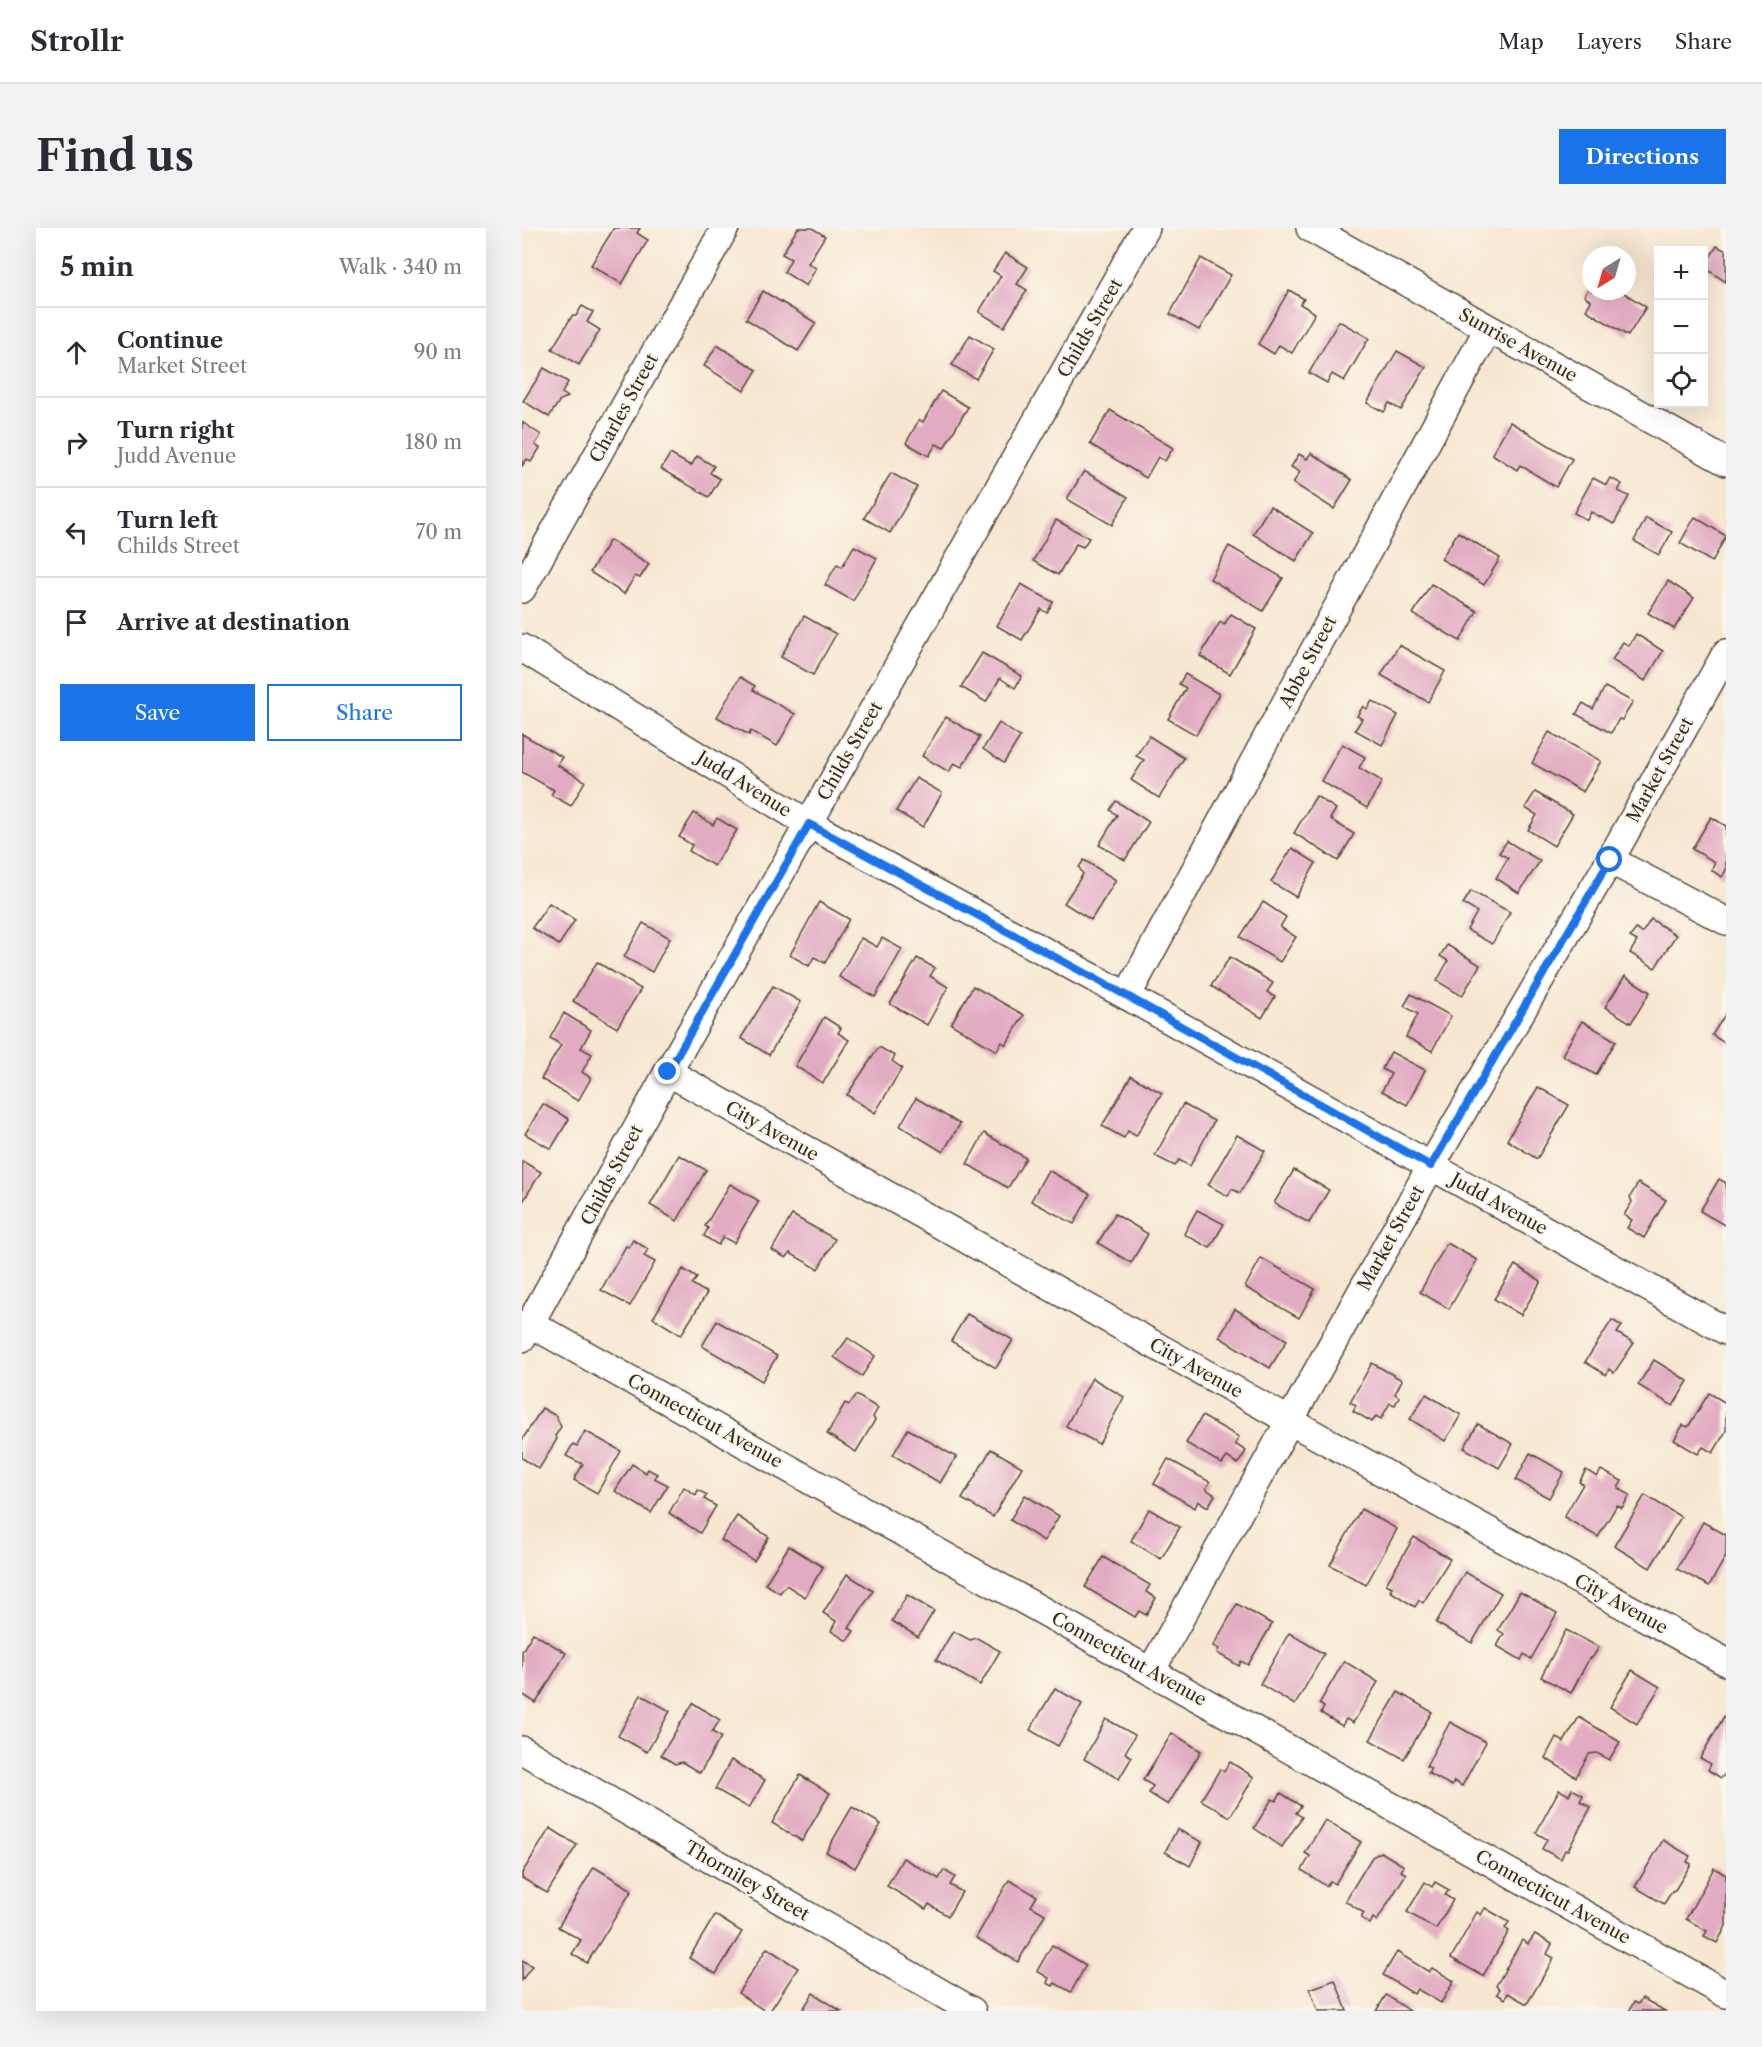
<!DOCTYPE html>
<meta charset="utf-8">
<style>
:root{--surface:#fff;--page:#f2f2f3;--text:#2b2b33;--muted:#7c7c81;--line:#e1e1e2;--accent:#1a73e8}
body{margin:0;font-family:"Libre Caslon Text",serif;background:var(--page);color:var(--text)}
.controls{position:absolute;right:18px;top:18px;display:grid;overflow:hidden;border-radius:0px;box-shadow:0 6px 24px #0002}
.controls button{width:54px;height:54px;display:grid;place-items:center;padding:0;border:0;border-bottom:2px solid var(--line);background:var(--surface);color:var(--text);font:30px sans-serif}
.compass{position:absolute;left:1060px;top:18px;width:54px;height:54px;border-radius:50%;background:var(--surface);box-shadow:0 6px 24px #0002;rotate:217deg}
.stop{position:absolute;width:18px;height:18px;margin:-14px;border:4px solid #1a73e8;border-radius:50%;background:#fff}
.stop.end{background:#1a73e8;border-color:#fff;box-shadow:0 2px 6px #0008}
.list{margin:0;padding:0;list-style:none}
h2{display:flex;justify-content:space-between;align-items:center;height:78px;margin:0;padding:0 24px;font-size:26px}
h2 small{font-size:20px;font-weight:400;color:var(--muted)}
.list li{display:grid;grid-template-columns:39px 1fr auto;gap:18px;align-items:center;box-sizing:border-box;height:90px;padding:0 24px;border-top:2px solid var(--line)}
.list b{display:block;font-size:22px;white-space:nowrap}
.list p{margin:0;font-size:20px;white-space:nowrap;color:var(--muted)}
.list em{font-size:20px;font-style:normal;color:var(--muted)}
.actions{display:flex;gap:12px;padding:18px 24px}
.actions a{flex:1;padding:14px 0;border:2px solid var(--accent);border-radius:0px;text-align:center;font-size:21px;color:var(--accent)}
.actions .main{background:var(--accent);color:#fff}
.icon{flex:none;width:33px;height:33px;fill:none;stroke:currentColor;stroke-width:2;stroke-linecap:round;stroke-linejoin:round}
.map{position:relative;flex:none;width:1204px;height:1783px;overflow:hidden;border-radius:0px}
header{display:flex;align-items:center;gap:36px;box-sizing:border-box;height:84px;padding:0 30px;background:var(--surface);border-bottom:2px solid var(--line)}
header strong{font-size:28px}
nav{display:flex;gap:33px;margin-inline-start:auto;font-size:21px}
.intro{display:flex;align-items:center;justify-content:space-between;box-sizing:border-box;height:144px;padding:0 36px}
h1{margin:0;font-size:42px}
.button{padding:15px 27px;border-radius:0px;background:var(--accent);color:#fff;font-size:21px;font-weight:700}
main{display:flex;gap:36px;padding:0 36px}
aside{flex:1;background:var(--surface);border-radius:0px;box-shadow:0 6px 24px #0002}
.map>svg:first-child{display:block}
.building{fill:#e1abc1}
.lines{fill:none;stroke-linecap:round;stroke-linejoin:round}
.minor-casing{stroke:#574639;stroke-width:30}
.minor{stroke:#fff;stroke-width:27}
.route{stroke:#1a73e8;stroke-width:8}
.labels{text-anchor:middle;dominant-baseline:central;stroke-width:4.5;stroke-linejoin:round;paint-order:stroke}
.street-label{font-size:18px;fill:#3b2a1e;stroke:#fbf7ec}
</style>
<header>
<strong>Strollr</strong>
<nav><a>Map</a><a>Layers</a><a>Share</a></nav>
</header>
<div class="intro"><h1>Find us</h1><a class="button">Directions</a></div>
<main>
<aside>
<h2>5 min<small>Walk · 340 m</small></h2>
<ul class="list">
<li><svg class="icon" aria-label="ahead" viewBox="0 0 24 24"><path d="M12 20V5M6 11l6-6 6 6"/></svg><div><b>Continue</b><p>Market Street</p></div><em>90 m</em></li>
<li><svg class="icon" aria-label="right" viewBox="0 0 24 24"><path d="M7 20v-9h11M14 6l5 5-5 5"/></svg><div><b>Turn right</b><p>Judd Avenue</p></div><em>180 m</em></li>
<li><svg class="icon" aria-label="left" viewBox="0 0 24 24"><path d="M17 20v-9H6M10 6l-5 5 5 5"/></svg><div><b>Turn left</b><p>Childs Street</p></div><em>70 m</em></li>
<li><svg class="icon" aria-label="arrive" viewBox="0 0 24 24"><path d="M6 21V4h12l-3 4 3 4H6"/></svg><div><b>Arrive at destination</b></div></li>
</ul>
<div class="actions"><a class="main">Save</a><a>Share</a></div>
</aside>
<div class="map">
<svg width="1204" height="1783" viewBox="0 0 1204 1783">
<rect width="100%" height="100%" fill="#fbf7ec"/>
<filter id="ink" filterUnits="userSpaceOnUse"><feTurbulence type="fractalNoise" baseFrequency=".0167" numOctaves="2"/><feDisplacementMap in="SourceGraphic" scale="12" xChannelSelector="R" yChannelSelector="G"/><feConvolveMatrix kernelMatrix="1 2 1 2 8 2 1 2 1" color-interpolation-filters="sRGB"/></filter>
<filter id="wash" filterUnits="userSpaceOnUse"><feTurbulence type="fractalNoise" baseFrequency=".008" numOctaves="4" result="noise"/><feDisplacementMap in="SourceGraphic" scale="24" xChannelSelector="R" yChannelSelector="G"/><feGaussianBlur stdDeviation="1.35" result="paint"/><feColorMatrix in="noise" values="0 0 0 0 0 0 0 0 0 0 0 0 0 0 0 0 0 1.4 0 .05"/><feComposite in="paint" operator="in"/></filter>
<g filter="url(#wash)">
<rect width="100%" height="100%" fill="#f7e7d1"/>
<g id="blocks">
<g class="building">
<polygon points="92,0 118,0 115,5 126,12 100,56 69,37"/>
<polygon points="276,0 290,0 303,8 286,35 294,40 284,58 262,44 269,31 260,26"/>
<polygon points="1195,18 1204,23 1204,54 1182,39"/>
<polygon points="483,25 506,39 495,56 505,62 482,99 457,84 479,48 471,43"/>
<polygon points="679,30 709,47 677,102 648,86"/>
<polygon points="1069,56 1069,63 1099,63 1124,79 1106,108 1064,82 1069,73 1062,68"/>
<polygon points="767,62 782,71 778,76 793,85 770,125 757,117 752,126 736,116"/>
<polygon points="241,63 294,95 276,123 224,91"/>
<polygon points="60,78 71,84 65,94 78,102 57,137 30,121 50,88 54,88"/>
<polygon points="817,93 847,110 822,153 810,146 805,155 787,145"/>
<polygon points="448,107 472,121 454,151 430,137"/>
<polygon points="195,117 235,142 222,163 182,138"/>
<polygon points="875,123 904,139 879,182 867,175 862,184 845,175"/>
<polygon points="22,140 46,154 40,165 46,169 38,172 27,189 1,173"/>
<polygon points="419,163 446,179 422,220 414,216 407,228 384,215 397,192 401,194"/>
<polygon points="588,182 651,220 643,233 636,229 624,250 568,216"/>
<polygon points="0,194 19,207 13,217 18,220 9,234 5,231 0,238"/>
<polygon points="988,194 1050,231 1034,259 998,237 995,242 970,226"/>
<polygon points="789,225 830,252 812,281 771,255 778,244 769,239 777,226 785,231"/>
<polygon points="148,226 169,238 175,228 192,238 188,245 198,251 187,269 139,241"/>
<polygon points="562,243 606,269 590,297 545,271"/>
<polygon points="369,245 395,259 368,305 342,290"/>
<polygon points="1071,250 1084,257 1088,250 1100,256 1096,263 1107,268 1092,296 1069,284 1065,292 1052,285"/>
<polygon points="748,278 791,305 774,333 731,306"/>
<polygon points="1173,289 1204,308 1190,334 1158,315"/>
<polygon points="1124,290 1150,304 1137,327 1112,313"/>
<polygon points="534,292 567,310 561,319 554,316 536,347 511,333"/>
<polygon points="936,304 978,330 962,357 919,331"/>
<polygon points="88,312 127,336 118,350 113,348 102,366 68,344"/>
<polygon points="332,318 355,330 331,373 303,357 315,336 320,339"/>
<polygon points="707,318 761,350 741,383 688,351"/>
<polygon points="1146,353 1172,370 1152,401 1126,385"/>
<polygon points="499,356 531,374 525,385 519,381 500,412 475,398"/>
<polygon points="909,356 955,383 938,413 891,386"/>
<polygon points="709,386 734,401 708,446 678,428 698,394 702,397"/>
<polygon points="282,388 314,406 291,447 259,429"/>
<polygon points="1114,406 1141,423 1123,453 1090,432 1101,414 1107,418"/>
<polygon points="877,417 923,443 906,474 859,447"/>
<polygon points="460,425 500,448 493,460 478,450 464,474 439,459"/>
<polygon points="663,446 697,466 674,507 646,491 664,460 657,456"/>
<polygon points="218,449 233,458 231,462 273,486 255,518 229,503 227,507 195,489"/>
<polygon points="1083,459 1111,474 1100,492 1097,491 1089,505 1054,486 1061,475 1071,481"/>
<polygon points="850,473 876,487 860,517 833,502 840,491 835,488 841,478 845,481"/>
<polygon points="424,489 458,509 440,539 432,535 427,544 400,528"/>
<polygon points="477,495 498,509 482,535 461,521"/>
<polygon points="1027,504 1079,533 1061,564 1010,535"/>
<polygon points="0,506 40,529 35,537 63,553 49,578 29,567 32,562 0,544"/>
<polygon points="627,508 662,530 637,570 609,552 622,532 614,528"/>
<polygon points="820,516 843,529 837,540 860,553 845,580 799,553"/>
<polygon points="394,550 420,565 401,599 374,583"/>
<polygon points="1013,564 1051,586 1032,618 1006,602 1015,587 1003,580"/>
<polygon points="794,568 814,581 808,591 832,606 816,633 772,605"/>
<polygon points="594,573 627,594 603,632 577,617 595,587 588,582"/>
<polygon points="172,585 191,597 195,590 215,602 192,638 167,623 170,617 157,609"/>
<polygon points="1189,589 1204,598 1204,642 1200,649 1189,642 1193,634 1170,621"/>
<polygon points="985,613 1018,633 997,665 974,650 986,630 977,625"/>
<polygon points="770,620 794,635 774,669 749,654"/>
<polygon points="562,632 594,652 569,692 542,675 561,646 557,639"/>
<polygon points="949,663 988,684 970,716 945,702 955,684 941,676"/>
<polygon points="297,674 327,691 303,735 292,729 287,738 268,727"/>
<polygon points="741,674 764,689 758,699 774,709 758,734 718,709"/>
<polygon points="27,675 53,692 37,717 10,700"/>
<polygon points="1129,691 1154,707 1133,740 1108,725 1115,713 1108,709 1114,701 1120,705"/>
<polygon points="121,695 148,710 130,744 102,729"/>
<polygon points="339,710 355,719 360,710 380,721 353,769 317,749"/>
<polygon points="925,717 958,737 940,768 915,753 926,733 918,728"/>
<polygon points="708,729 751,755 745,764 753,769 740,790 689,758"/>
<polygon points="395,730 413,740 408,748 426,759 405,797 368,776"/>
<polygon points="75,734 119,761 95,800 51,773"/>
<polygon points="1103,748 1128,764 1109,795 1083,779"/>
<polygon points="251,758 279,774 247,827 219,810"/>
<polygon points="451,758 502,787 484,817 480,814 475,823 429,796"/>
<polygon points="889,766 929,788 910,823 884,809 896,786 882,778"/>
<polygon points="42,785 69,802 59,820 70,826 60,844 69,850 56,873 19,851 39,817 28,810"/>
<polygon points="1204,785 1204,816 1190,807"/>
<polygon points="302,789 319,800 316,805 327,812 301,855 273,838"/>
<polygon points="1060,793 1094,813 1074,847 1040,827"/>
<polygon points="357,819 373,828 370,833 380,840 353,885 325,867"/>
<polygon points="869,824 903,842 885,877 860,863 869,846 860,841"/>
<polygon points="609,848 640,865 614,908 606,903 602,910 580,898"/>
<polygon points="1016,859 1047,877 1015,931 985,912"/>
<polygon points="394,870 438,896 421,924 378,898"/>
<polygon points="21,876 47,891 29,921 3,906"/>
<polygon points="661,876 692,893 668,938 657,932 653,938 633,928"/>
<polygon points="462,905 504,930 486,960 445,936"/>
<polygon points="715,907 743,923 718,965 710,961 706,968 686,957"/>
<polygon points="157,927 184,942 155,993 128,977"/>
<polygon points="0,933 19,944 0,975"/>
<polygon points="526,942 568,966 552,996 509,973"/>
<polygon points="772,942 807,962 787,995 752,975"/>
<polygon points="1197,951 1204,955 1204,998 1178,983"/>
<polygon points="1116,955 1144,972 1122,1010 1105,1000 1110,992 1102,987 1110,974 1108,969"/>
<polygon points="208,956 237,973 212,1015 201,1009 196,1017 182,1008 186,1000 183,998"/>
<polygon points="675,982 702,996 688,1020 662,1006"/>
<polygon points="593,986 626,1006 609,1035 576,1015"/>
<polygon points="270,987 313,1011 296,1041 268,1025 264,1030 250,1022"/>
<polygon points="111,1012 126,1021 122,1028 133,1034 108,1078 79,1062 104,1018 107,1019"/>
<polygon points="925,1015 955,1032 927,1081 898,1064"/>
<polygon points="739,1030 793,1061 777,1090 723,1059"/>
<polygon points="993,1037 1019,1053 999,1087 972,1071"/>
<polygon points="161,1041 175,1050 170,1056 185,1065 159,1107 131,1090"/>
<polygon points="713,1081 765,1112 748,1140 697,1109"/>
<polygon points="445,1086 491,1112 474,1140 429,1113"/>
<polygon points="1090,1092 1100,1098 1095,1105 1112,1115 1092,1145 1087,1141 1084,1147 1063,1134"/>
<polygon points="195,1093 255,1128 240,1153 180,1118"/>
<polygon points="326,1110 353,1128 340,1148 312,1129"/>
<polygon points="1132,1132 1166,1153 1151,1178 1116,1157"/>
<polygon points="850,1135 880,1152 873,1166 877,1169 873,1177 868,1175 859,1191 854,1188 850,1194 831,1183 834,1177 828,1174"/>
<polygon points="570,1150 602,1169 577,1216 544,1198"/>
<polygon points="1187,1165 1204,1175 1204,1203 1191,1225 1181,1219 1176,1226 1152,1212 1161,1197 1166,1199"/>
<polygon points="904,1166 939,1187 923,1213 888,1191"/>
<polygon points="334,1167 356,1180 351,1189 353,1192 334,1224 305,1206 323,1175 327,1177"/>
<polygon points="20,1180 34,1188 39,1199 33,1208 35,1211 17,1241 0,1230 0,1212"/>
<polygon points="680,1188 717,1209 713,1216 724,1223 716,1236 705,1229 700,1236 664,1215"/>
<polygon points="956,1196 991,1216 977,1240 942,1220"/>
<polygon points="386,1201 434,1229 418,1255 371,1227"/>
<polygon points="63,1203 99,1223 75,1265 52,1252 61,1236 44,1228 51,1216 55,1218"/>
<polygon points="469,1221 500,1239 471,1289 440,1271"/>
<polygon points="1008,1225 1042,1244 1027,1270 994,1252"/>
<polygon points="646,1231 688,1254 684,1261 693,1267 686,1279 676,1273 673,1280 632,1256"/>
<polygon points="110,1236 124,1245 126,1241 135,1246 132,1250 146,1257 129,1285 93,1263"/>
<polygon points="1064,1242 1075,1249 1079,1242 1100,1253 1096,1260 1108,1267 1100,1280 1095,1277 1076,1309 1042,1289 1061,1256 1057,1254"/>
<polygon points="162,1259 174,1267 176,1262 185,1267 182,1271 194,1278 178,1305 147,1285"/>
<polygon points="503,1267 537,1288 522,1313 488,1292"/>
<polygon points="1123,1267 1159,1289 1128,1340 1092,1318"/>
<polygon points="627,1281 658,1299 639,1331 609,1313"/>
<polygon points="839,1281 875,1301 844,1357 808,1337"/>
<polygon points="215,1288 247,1309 232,1333 199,1312"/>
<polygon points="1181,1294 1204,1307 1204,1328 1187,1358 1155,1341"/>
<polygon points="892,1309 928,1331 901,1375 897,1372 893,1379 868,1363 870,1359 864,1356"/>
<polygon points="267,1318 301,1339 283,1369 264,1357 258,1365 243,1356"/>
<polygon points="581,1329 628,1357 624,1364 634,1370 624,1387 617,1383 613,1389 563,1359"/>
<polygon points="943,1344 979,1365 950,1415 914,1395"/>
<polygon points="325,1346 351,1363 327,1400 332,1403 325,1413 309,1403 314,1393 301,1385"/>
<polygon points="998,1364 1035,1385 1009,1431 1002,1426 999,1432 975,1418 982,1406 976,1402"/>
<polygon points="385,1367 412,1383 396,1409 370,1393"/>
<polygon points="715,1376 750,1396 726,1437 719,1433 717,1438 695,1425 697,1421 691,1418"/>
<polygon points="1044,1402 1077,1419 1071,1429 1067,1431 1049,1465 1019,1449"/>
<polygon points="431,1403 448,1412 455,1410 478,1423 458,1457 414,1432"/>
<polygon points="11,1405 44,1425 14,1475 0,1466 0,1423"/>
<polygon points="767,1405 802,1426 773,1477 738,1456"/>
<polygon points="822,1433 856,1454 831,1495 824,1491 820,1498 799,1485 802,1479 797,1476"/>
<polygon points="1110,1442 1138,1459 1115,1496 1088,1479"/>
<polygon points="533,1460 560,1476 536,1518 508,1502"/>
<polygon points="876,1464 910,1484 882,1531 848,1512"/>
<polygon points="119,1467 148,1483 125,1524 96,1508"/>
<polygon points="171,1475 198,1492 190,1504 199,1509 178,1545 160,1534 153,1536 139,1527"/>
<polygon points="1204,1485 1204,1545 1199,1550 1186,1542 1189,1536 1178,1530"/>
<polygon points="1057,1489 1098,1514 1087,1532 1075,1525 1067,1526 1054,1549 1023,1530 1034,1509 1042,1514"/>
<polygon points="584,1491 613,1507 603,1525 610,1529 597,1551 562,1531"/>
<polygon points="928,1494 964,1514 940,1558 932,1553 930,1558 906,1545 909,1540 904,1538"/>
<polygon points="650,1505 679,1523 646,1577 627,1565 631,1558 621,1552"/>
<polygon points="209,1532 243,1552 227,1580 193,1561"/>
<polygon points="708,1534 732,1549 708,1589 679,1572 698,1541 702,1544"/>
<polygon points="278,1547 308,1565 280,1613 250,1595"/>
<polygon points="1050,1561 1061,1567 1058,1573 1069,1579 1046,1622 1043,1622 1039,1631 1020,1621 1025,1611 1014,1605 1037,1562 1047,1567"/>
<polygon points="759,1565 779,1578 774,1585 780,1589 760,1619 732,1600 750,1571 754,1573"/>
<polygon points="330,1579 359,1596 333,1640 304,1624"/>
<polygon points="803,1592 839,1614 813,1656 808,1653 804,1658 780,1642 788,1628 783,1625"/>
<polygon points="28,1600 55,1617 25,1665 0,1650 0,1645"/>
<polygon points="655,1601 680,1614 668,1638 643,1624"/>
<polygon points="1141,1612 1168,1628 1165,1634 1169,1636 1153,1662 1150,1663 1142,1676 1113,1659"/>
<polygon points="859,1624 882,1638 879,1643 884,1646 855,1693 851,1690 848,1696 839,1690 842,1685 823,1673 850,1629"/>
<polygon points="381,1630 417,1651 422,1642 433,1649 428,1657 440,1664 426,1688 407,1676 404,1681 365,1658"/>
<polygon points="72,1639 110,1662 65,1735 50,1726 59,1712 36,1699"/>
<polygon points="1192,1640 1204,1647 1204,1698 1195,1715 1182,1708 1185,1703 1164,1691"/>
<polygon points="487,1652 515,1668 509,1678 523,1686 496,1734 454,1710"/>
<polygon points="903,1654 910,1659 913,1654 927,1662 923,1667 931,1672 914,1701 885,1684"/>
<polygon points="963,1680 987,1694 983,1700 987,1703 961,1748 929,1730 955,1684 959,1687"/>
<polygon points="193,1687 220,1704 194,1746 167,1730"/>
<polygon points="1013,1706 1030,1716 1025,1726 1032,1730 1005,1776 986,1765 983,1771 975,1766 978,1761 974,1758 1000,1712 1006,1716"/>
<polygon points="530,1717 564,1737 549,1764 533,1755 531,1758 525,1755 527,1750 515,1743"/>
<polygon points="245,1720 276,1740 248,1783 243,1783 216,1765"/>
<polygon points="875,1724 907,1744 910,1740 932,1753 919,1775 895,1761 892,1766 861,1747"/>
<polygon points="0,1732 10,1738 0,1752"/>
<polygon points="813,1752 825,1783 796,1783 788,1761"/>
<polygon points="291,1765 319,1783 280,1783"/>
<polygon points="864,1767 888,1783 854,1783"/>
<polygon points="1120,1770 1143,1783 1107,1783 1112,1774 1116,1776"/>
</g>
</g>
</g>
<g filter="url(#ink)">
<use href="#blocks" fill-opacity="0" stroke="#574639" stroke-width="1.5"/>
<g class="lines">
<g class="minor-casing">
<g id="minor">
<polyline points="788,0 1204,234"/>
<polyline points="0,361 203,0"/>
<polyline points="0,420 287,596 605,768 1204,1103"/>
<polyline points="1088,632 1204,693"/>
<polyline points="605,768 966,101"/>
<polyline points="146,844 768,1193 1204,1434"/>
<polyline points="9,1096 1204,1766"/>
<polyline points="0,1110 146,844 624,0"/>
<polyline points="629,1443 909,938 1088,632 1204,425"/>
<polyline points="0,1522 450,1783"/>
</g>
</g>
<use href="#minor" class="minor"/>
</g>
</g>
<g class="lines" filter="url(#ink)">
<polyline class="route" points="146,844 287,596 605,768 909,938 1088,632"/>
</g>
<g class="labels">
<g class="street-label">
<text transform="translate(568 100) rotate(-60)">Childs Street</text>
<text transform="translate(996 117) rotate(29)">Sunrise Avenue</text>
<text transform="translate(102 180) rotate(-61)">Charles Street</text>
<text transform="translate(786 434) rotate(-62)">Abbe Street</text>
<text transform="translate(328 523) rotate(-60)">Childs Street</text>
<text transform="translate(1138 542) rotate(-61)">Market Street</text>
<text transform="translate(222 556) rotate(32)">Judd Avenue</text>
<text transform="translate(250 903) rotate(29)">City Avenue</text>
<text transform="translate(90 947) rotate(-62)">Childs Street</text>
<text transform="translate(977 976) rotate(29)">Judd Avenue</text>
<text transform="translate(869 1010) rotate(-61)">Market Street</text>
<text transform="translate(674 1140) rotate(29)">City Avenue</text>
<text transform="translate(183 1193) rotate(29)">Connecticut Avenue</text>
<text transform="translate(1099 1376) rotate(29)">City Avenue</text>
<text transform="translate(607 1431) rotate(29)">Connecticut Avenue</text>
<text transform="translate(225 1653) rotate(30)">Thorniley Street</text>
<text transform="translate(1031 1669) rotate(29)">Connecticut Avenue</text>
</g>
</g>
</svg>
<div class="controls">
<button>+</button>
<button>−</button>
<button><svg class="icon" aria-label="locate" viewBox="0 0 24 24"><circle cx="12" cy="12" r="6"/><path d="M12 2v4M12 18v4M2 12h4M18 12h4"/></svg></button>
</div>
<svg class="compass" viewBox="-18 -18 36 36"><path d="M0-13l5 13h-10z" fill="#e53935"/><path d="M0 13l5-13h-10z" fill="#7c7c81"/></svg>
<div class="stop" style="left:1088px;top:632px"></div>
<div class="stop end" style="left:146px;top:844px"></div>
</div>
</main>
